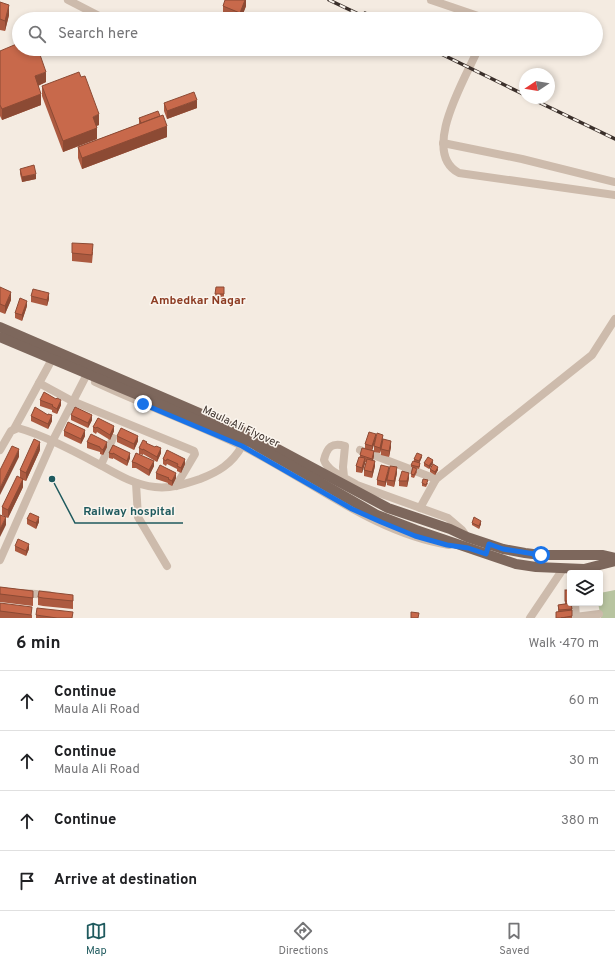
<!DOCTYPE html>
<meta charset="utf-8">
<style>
:root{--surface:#fff;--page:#f2f2f2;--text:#202124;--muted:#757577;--line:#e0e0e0;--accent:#1f5a5e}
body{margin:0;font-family:Overpass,sans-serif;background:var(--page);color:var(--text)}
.controls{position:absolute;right:12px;bottom:12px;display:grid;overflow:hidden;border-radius:4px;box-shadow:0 2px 6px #0003}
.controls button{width:36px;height:36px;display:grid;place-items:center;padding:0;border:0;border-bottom:1px solid var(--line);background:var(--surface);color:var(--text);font:20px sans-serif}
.compass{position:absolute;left:519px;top:68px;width:36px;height:36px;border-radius:50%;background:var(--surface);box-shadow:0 2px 6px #0003;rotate:258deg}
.stop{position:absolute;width:12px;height:12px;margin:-9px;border:3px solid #1a73e8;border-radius:50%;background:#fff}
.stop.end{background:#1a73e8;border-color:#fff;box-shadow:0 1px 4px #0008}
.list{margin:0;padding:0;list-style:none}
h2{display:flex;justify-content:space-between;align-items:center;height:52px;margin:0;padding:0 16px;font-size:17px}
h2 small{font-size:13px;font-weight:400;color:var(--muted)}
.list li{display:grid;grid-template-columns:26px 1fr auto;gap:12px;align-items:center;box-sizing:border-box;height:60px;padding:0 16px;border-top:1px solid var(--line)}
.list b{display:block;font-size:15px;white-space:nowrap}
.list p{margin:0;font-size:13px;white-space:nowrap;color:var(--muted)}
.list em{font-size:13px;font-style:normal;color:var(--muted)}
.icon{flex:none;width:22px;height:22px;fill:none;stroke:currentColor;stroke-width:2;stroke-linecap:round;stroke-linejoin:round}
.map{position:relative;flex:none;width:615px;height:618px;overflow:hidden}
.search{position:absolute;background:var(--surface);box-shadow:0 2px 6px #0003;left:12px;right:12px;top:12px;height:44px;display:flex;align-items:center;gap:10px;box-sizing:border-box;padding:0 14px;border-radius:22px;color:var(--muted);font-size:15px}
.sheet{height:292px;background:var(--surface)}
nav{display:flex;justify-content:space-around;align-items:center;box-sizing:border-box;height:56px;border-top:1px solid var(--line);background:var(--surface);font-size:11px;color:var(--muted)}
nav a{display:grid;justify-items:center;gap:2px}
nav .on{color:var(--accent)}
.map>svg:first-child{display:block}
.green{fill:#b8c4a0}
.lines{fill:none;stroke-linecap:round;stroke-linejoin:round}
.minor{stroke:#cdbbac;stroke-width:8}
.major{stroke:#7d675c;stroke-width:10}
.rail-casing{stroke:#3b302b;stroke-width:3.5}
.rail{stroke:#fbf5ee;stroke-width:2;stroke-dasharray:6;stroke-linecap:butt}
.wall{fill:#ac5a40}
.shaded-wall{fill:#8c4a34}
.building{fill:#c8694b;stroke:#8c4a34}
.route{stroke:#1a73e8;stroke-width:5}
.labels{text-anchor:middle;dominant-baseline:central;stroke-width:3;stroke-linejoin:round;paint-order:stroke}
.street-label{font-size:11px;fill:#3b302b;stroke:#fbf5ee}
.neighbourhood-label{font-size:12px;font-weight:bold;fill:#8c3b22;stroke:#fbf5ee}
.leader{fill:none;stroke:#1f5a5e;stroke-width:1.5}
.callout-dot{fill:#1f5a5e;stroke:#fbf5ee;stroke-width:1.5}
.callout-label{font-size:12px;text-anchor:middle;font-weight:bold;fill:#1f5a5e;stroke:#fbf5ee;stroke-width:3;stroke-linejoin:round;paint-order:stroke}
</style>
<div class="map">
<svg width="615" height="618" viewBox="0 0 615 618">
<rect width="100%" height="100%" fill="#f4ebe1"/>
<polygon class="green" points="615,590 615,618 601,618 598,603 600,603 600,593"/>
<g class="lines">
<g class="minor">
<polyline points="68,0 105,19"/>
<polyline points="431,0 487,19"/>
<polyline points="194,49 206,49"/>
<path d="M478 49C467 76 419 152 459 173L615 195"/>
<polyline points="443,143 522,159 615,182"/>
<path d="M95 382C144 405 194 423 242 446 310 479 373 533 449 545"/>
<polyline points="39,383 72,401 194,451 195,454 176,486"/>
<polyline points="14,429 50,363"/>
<path d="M0 450 11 431 18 428C44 435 79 454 104 467 120 476 136 485 155 487 170 489 185 484 200 479 218 472 232 464 242 446"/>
<polyline points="360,450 436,479"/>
<polyline points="101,465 113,438"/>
<path d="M344 477 343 467 345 446C332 442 327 447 324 460 328 472 346 478 357 485L448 518 462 530 467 537"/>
<polyline points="136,483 138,517 167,566"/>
<polyline points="420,508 436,479 592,355 615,319"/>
<polyline points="0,560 52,442 85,378"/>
<polyline points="23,593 49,595"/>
<polyline points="575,603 576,618"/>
<polyline points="575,617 599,614"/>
<polyline points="530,618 563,569"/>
</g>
<g class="major">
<polyline points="0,327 255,437 388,508 450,529 467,537 503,549 525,553 541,555 603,555 615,558"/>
<polyline points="0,337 252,443 377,515 416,530 516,564 536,567 584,569 615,561"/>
</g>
<g class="rail-casing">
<g id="rail">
<polyline points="329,0 369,19"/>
<polyline points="365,13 377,19"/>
<polyline points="431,49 525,95"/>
<polyline points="530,98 615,139"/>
</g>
</g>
<use href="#rail" class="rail"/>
</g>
<g class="wall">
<polygon points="246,0 246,6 241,19 235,19 223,14 223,6"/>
<polygon points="0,2 9,15 5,31 0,30"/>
<polygon points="0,51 46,82 38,86 41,105 2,120 0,116"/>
<polygon points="42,86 99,125 96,126 97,139 63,152 42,96"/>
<polygon points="164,103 197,108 167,119 164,111"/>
<polygon points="160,116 167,137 82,169 78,158 78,147 139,124 139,118"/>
<polygon points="20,169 36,179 22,182 20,174"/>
<polygon points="93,252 92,263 72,261 72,253"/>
<polygon points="0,287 11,300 5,314 0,312"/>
<polygon points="216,287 224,287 224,299 215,299"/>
<polygon points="31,296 49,299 47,306 31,302"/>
<polygon points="27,306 22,321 15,318 15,313"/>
<polygon points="40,400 61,405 57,414 52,412 52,410 40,406"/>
<polygon points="48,415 52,421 48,429 31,421 31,416"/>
<polygon points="71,415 92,420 88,428 71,420"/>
<polygon points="98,418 114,431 110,440 97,432 96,434 93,432 93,427"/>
<polygon points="64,431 85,436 81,444 64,436"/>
<polygon points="376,434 372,450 374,451 374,446 383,440 391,447 389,457 381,455 381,450 380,453 374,452 374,456 373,460 375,466 372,478 364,476 364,470 366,462 365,462 362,473 356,472 356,466 360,457 360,455 365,449 365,444"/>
<polygon points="117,436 138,441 134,450 117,442"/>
<polygon points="87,442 107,447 103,455 100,454 100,452 87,448"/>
<polygon points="147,444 161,453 157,462 143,454 143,455 139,454 139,448"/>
<polygon points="113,445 130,458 127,466 113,458 113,459 109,458 109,453"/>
<polygon points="40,450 26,481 23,480 23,487 8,518 2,515 2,507 20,478 20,470"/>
<polygon points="167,450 185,464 181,473 177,471 177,469 167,464 166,466 163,464 163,459"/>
<polygon points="136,453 154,466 149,476 136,468 132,468 132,462"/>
<polygon points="422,457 419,463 420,466 419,469 415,468 417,472 414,478 411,477 412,467 411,467 411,465 414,461 414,459"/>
<polygon points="424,463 433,463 429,469 424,466"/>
<polygon points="430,469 438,470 435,475 430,472"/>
<polygon points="156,473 176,478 172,486 168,484 168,483 156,479"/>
<polygon points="389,473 385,487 377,485 377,480"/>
<polygon points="397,473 394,487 387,485 387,480"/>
<polygon points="409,478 407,487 399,486 399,481"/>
<polygon points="422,483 428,483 426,487 422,486"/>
<polygon points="27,519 39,522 36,529 27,524"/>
<polygon points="472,523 481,524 479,529 472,525"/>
<polygon points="15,546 29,549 26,556 15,551"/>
<polygon points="0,587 33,591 33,606 0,602"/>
<polygon points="565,590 570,590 570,603 574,603 574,606 572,606 572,618 556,618 558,611 558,605 565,604"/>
<polygon points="73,595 73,609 43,606 38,605 38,597"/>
<polygon points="0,603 32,615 32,618 0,618"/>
<polygon points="36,615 73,618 36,618"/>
</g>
<g class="shaded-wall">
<polygon points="245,0 246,0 246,6 241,19 240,19 240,13"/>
<polygon points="9,5 9,15 5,31 5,21"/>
<polygon points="46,72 46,82 35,87 35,76"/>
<polygon points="41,94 41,105 2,120 2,109"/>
<polygon points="197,100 197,108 167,119 167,111"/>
<polygon points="99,114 99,125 93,127 93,117"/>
<polygon points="167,126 167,137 82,169 82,158"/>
<polygon points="97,128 97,139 63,152 63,141"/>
<polygon points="36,174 36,179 22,182 22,177"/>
<polygon points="11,292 11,300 5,314 5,306"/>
<polygon points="49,293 49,299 47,306 47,300"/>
<polygon points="27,301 27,306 22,321 22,315"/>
<polygon points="61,400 61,405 57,414 57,409"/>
<polygon points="52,415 52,421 48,429 48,424"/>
<polygon points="92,415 92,420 88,428 88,423"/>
<polygon points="114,426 114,431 110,440 110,435"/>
<polygon points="85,430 85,436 81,444 81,439"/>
<polygon points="376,434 376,439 372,451 372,446"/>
<polygon points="383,435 383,440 380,453 380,448"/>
<polygon points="138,436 138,441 134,450 134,444"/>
<polygon points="391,441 391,447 389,457 389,451"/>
<polygon points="40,442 40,450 26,481 26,473"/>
<polygon points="107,442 107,447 103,455 103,450"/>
<polygon points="161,448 161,453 157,462 157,457"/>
<polygon points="19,449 19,457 0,495 0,488"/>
<polygon points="374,451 374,456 372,464 372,459"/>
<polygon points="130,453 130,458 127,466 127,461"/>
<polygon points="422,455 422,457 419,464 419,461"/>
<polygon points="365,458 365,464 362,473 362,468"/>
<polygon points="185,459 185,464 181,473 181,468"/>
<polygon points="433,460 433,463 429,469 429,466"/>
<polygon points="154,461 154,466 149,476 149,470"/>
<polygon points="375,461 375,466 372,478 372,472"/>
<polygon points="389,467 389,473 385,487 385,482"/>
<polygon points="397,467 397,473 394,487 394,481"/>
<polygon points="438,467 438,470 435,475 435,472"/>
<polygon points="176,473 176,478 172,486 172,481"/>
<polygon points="409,473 409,478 407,487 407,481"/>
<polygon points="23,479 23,487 8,518 8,510"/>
<polygon points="6,517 6,525 0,537 0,529"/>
<polygon points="39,517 39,522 36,529 36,523"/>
<polygon points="481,521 481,524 479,529 479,526"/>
<polygon points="29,544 29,549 26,556 26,551"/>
</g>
<g class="building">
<polygon points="225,0 245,0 240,13 223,6"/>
<polygon points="0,2 9,5 5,21 0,19"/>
<polygon points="19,43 19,49 38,49 46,72 35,76 41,94 2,109 0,105 0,51"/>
<polygon points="79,72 81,77 85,76 99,114 93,117 97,128 63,141 42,86"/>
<polygon points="194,92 197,100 167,111 164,103"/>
<polygon points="158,111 160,116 141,123 139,118"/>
<polygon points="163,115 167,126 82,158 78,147"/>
<polygon points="34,165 36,174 22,177 20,169"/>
<polygon points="72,243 93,244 92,255 72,253"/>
<polygon points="0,287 11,292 5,306 0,304"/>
<polygon points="216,287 224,287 224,294 215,294"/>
<polygon points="33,289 49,293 47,300 31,296"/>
<polygon points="20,298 27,301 22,315 15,313"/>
<polygon points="44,392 56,399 57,398 61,400 57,409 52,406 53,405 40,400"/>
<polygon points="35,407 48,415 48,414 52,415 48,424 31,416"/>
<polygon points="75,407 92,415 88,423 71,415"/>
<polygon points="98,418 114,426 110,435 97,427 96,428 93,427"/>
<polygon points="68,422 85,430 81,439 64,431"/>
<polygon points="121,428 138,436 134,444 117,436"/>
<polygon points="369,432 376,434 372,446 365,444"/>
<polygon points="377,433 383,435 380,448 374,446"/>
<polygon points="91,434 107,442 103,450 100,448 100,447 87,442"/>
<polygon points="34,439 40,442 26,473 20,470"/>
<polygon points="383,439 391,441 389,451 381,449"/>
<polygon points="143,440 147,442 146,443 155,447 156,446 161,448 157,457 143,449 143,450 139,448"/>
<polygon points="113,445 130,453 127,461 113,453 113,454 109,453"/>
<polygon points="12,446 19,449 0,488 0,470"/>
<polygon points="362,448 374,451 372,459 360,455"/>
<polygon points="167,450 185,459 181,468 177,466 178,464 167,459 166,461 163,459"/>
<polygon points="136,453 154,461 149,470 136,463 132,462"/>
<polygon points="417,453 422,455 419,461 414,459"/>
<polygon points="359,457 365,458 362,468 356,466"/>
<polygon points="428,457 433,460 429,466 424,463"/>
<polygon points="367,459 375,461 372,472 364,470"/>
<polygon points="413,461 420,463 419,467 411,465"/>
<polygon points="433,464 438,467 435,472 430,469"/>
<polygon points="160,465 176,473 172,481 168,479 169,478 156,473"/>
<polygon points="381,465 389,467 385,482 377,480"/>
<polygon points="390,466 397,467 394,481 387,480"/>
<polygon points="413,467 417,469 414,475 411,474"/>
<polygon points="402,471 409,473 407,481 399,481"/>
<polygon points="17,476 23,479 8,510 2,507"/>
<polygon points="423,479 428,480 426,485 422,483"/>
<polygon points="30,513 39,517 36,523 27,519"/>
<polygon points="0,515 6,517 0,529"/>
<polygon points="474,517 481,521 479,526 472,523"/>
<polygon points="18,539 29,544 26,551 15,546"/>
<polygon points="0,587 33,591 33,598 0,594"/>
<rect x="565" y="590" width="5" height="11"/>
<polygon points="39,591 73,595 73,601 43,598 38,597"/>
<polygon points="0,603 32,607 31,615 0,611"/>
<polygon points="571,603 572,609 559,610 558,605"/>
<polygon points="37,608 73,612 72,618 57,618 36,615"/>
<polygon points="572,610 572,616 561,618 566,618 556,618 556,612"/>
<polygon points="411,612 419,613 418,618 411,618"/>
</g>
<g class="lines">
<polyline class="route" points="143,404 242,446 352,509 381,522 415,536 447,545 468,548 486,554 489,544 503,549 541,555"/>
</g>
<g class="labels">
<g class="street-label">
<text transform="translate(241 427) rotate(25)">Maula Ali Flyover</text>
</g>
<g class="neighbourhood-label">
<text x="198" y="301">Ambedkar Nagar</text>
</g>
</g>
<path class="leader" d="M52 479L75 523H183"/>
<circle class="callout-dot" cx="52" cy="479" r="4"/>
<g class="callout-label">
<text x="129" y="515">Railway hospital</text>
</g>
</svg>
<div class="controls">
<button><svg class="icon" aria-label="layers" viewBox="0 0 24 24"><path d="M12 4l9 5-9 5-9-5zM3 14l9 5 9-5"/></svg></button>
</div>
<svg class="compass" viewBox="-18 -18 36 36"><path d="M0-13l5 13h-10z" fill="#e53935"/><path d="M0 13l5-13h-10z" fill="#757577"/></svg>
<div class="stop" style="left:541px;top:555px"></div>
<div class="stop end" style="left:143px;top:404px"></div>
<div class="search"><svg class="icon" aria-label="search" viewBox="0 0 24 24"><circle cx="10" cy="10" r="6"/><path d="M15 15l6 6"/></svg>Search here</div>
</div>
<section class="sheet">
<h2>6 min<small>Walk · 470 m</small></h2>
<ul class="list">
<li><svg class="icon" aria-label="ahead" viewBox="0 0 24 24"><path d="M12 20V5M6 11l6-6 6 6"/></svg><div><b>Continue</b><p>Maula Ali Road</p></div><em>60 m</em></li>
<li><svg class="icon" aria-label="ahead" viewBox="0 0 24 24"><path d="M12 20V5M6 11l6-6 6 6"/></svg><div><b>Continue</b><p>Maula Ali Road</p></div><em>30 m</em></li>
<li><svg class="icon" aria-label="ahead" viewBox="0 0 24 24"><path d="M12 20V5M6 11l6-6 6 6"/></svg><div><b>Continue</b></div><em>380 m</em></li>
<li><svg class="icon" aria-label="arrive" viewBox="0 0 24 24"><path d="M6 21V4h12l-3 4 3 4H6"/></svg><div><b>Arrive at destination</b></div></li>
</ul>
</section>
<nav>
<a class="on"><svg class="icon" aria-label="map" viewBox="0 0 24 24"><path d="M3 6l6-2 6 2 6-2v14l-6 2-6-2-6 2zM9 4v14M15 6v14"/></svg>Map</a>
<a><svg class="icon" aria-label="directions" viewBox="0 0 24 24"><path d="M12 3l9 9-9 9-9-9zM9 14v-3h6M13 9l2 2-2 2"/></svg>Directions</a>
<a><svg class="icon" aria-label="saved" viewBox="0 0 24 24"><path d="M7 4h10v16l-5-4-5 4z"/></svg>Saved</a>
</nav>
